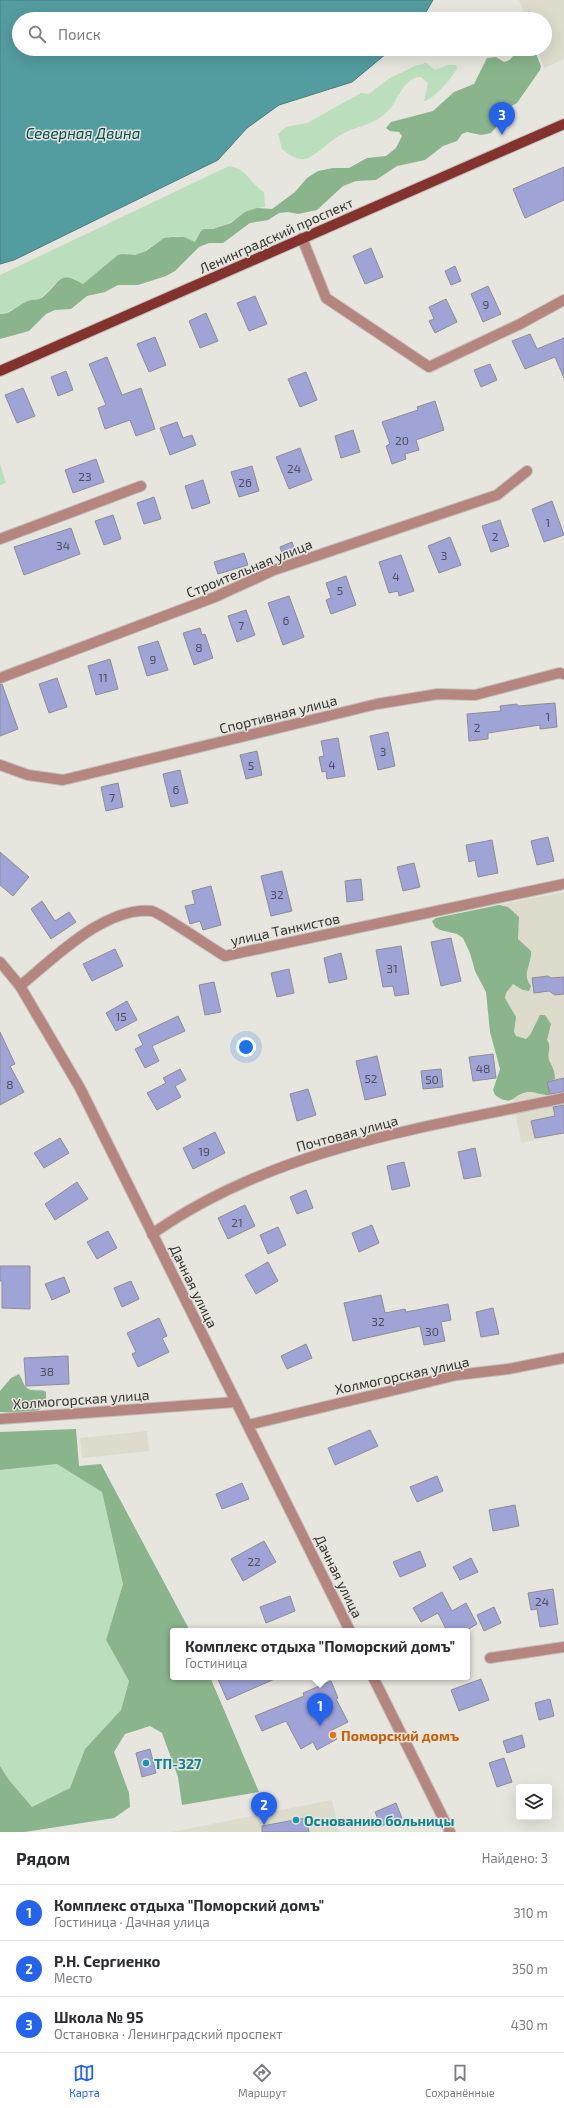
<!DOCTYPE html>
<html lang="ru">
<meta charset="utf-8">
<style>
:root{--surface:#fff;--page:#f2f2f3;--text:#2b2b33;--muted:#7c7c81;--line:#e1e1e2;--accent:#2563eb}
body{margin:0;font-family:"Exo 2",sans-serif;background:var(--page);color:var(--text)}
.controls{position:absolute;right:12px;bottom:12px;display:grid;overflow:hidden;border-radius:4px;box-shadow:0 4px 16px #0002}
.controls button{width:36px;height:36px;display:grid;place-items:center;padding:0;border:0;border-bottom:1px solid var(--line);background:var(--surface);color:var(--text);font:20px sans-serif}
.you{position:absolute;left:246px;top:1047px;width:14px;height:14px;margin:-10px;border:3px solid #fff;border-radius:50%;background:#1a73e8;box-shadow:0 0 0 6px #1a73e833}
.badge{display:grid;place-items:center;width:26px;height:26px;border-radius:50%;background:var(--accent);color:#fff;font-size:13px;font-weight:700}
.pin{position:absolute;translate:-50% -33px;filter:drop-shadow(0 1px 2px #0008)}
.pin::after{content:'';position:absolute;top:21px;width:14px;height:12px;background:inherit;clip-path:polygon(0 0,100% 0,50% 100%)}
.popup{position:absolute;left:170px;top:1628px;width:300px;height:52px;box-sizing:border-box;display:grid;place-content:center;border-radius:4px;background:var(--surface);filter:drop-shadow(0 1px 3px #0005);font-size:13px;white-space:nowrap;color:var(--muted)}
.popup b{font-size:15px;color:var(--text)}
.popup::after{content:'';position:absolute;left:50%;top:100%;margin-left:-8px;border:8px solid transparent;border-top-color:var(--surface)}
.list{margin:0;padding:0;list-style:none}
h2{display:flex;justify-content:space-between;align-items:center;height:52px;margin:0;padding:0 16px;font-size:17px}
h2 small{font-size:13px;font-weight:400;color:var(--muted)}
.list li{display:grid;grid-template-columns:26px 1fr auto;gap:12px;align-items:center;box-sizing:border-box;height:56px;padding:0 16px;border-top:1px solid var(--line)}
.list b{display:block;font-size:15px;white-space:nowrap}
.list p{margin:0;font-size:13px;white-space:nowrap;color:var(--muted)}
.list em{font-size:13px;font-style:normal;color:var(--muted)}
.icon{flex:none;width:22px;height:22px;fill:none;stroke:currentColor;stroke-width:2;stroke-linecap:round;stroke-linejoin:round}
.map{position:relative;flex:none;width:564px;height:1832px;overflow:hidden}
.search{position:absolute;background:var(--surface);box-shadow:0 4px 16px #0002;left:12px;right:12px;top:12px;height:44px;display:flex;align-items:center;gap:10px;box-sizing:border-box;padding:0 14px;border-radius:22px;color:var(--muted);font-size:15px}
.sheet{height:220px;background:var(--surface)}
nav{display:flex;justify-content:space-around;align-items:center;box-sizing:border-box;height:56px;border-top:1px solid var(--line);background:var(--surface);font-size:11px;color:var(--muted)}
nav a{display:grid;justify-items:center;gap:2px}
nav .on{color:var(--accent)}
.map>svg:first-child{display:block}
.built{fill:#dddbcc}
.green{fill:#bbdebd}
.forest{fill:#89b48c}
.water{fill:#539ca0;stroke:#4a7c7f}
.building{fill:#a0a3d6;stroke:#8d8d94}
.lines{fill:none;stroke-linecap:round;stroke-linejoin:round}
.minor-casing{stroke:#c2c1bb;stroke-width:12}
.major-casing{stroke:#c2c1bb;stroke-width:12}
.minor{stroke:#b58580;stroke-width:10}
.major{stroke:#84322e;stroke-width:10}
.food-dot{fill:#e8710a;stroke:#e6e5de;stroke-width:1.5}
.culture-dot{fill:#0f9aa8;stroke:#e6e5de;stroke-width:1.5}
.labels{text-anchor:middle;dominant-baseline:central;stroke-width:3;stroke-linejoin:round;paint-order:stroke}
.number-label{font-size:12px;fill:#4f4f5a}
.street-label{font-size:14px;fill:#343331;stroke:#e6e5de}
.food-label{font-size:14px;font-weight:bold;fill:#c56008;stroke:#e6e5de;text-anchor:start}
.culture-label{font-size:14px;font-weight:bold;fill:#0d838f;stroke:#e6e5de;text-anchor:start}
.water-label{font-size:15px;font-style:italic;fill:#064b4f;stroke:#e6e5de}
</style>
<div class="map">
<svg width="564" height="1832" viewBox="0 0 564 1832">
<rect width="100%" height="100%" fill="#e6e5de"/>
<g class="built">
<polygon points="519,0 564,0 564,59 544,68 538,49 545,49 545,19 526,19"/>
<polygon points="564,892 564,1133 521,1143 479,909"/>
<polygon points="147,1431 149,1451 82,1458 80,1438"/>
<polygon points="332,1800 339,1832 172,1832"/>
</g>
<g class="green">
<path d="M426 63 435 70 448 65H456L457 68C455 75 431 102 424 101L428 83 421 77C403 76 398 103 386 113 372 126 352 127 337 137 329 142 312 159 304 159 295 160 289 154 282 149L278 134 286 127 307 123 361 93 369 94 390 78 415 66Z"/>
<path d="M229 166C249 170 249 183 264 192L265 207C240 209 231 230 204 229L195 242C174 233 168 235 149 248 146 251 139 254 135 255 131 256 126 254 122 254L83 284C57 267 56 289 37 300H32L5 313 0 314V275Z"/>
<polygon points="0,464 6,483 0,485"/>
<polygon points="57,1464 102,1492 123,1584 106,1640 129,1681 121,1710 85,1749 70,1788 32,1807 9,1780 0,1766 0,1470"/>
</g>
<g class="forest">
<path d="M515 49H534L541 66 540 70 517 103 501 112 497 126 491 133 481 135 467 132 462 134 457 141 443 146 425 160 397 166 376 180 356 181 343 186 317 210 298 214 288 212 279 213 268 220 250 223 223 243H209L199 247 175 271 166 276 138 285H118L105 292 87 296 71 309 55 310 46 314 29 331 0 339V314C10 315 19 304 28 301 34 298 38 302 45 295 61 281 59 270 83 284L118 255 122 254 135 255 146 251 164 238 172 237H184L195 242 201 231 204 229H213L231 223 245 212 257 208 272 209 295 192 307 178 318 171 333 168H349L367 158 386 156 396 148 402 136 399 132 390 131 386 128 391 122 433 111 454 92 474 84 487 58 496 57 504 62C511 61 514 56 515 49Z"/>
<path d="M499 905 508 907 519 917 518 939 531 951C532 965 521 974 531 986L529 991 523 990 513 984 506 993 505 998 516 1017 514 1032 516 1036 526 1039 530 1035 540 1015H545L551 1024 547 1040C552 1047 547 1052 549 1060 552 1066 555 1071 555 1079L547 1082 550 1095C542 1096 535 1091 527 1092 511 1095 514 1108 495 1095L493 1090 500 1069 490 1032 486 992 475 971 470 953 463 938 457 934 440 930 435 927 432 921 436 918Z"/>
<path d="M19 1374C23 1380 24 1390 33 1390 39 1391 41 1389 46 1392V1403L35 1414 0 1412V1391L11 1378Z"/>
<polygon points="76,1429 79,1466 101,1464 190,1631 173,1631 173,1677 210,1677 259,1792 182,1805 178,1777 162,1733 150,1726 125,1734 114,1752 129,1793 130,1807 114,1818 25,1832 0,1832 0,1766 9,1780 32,1807 70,1788 85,1749 121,1710 129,1681 106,1640 123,1584 102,1492 57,1464 0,1470 0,1432"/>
</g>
<polygon class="water" points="0,0 433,0 422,19 19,19 19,49 392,49 352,82 279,105 247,128 218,160 14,260 0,264"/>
<g class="building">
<polygon points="564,167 564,200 525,218 513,189"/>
<polygon points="371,248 383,277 365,284 353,256"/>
<polygon points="455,266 461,281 451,285 445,271"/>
<polygon points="488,286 501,314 483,322 471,294"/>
<polygon points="255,296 267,324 249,331 237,303"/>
<polygon points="446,299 457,322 435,333 429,321 434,319 429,307"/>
<polygon points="206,313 218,341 200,348 189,321"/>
<polygon points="530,334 537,349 564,338 564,378 555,357 525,369 512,341"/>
<polygon points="155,337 166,365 149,372 137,344"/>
<polygon points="107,357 122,395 141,388 155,429 136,436 130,420 105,429 98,408 106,405 89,364"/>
<polygon points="490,364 497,380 481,387 474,370"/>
<polygon points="66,371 73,390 58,396 51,377"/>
<polygon points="306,372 317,400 300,407 288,379"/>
<polygon points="23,388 35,416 17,423 5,395"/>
<polygon points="435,401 444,430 416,440 419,450 405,454 406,459 392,464 386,446 390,444 382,422 418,410 417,407"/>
<polygon points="177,422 183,438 192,435 196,445 170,455 160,428"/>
<polygon points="353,430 360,452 341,458 335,436"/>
<polygon points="300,448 312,480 289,489 276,457"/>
<polygon points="96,459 104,482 73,493 65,470"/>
<polygon points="252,466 259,491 239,497 231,472"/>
<polygon points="203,480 210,503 192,509 185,486"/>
<polygon points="154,497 161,519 144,524 137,503"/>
<polygon points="552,501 564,535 544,542 532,509"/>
<polygon points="113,515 121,539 104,545 95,521"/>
<polygon points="500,520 509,546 491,552 482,526"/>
<polygon points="71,528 80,554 24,575 14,547"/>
<polygon points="450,537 461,565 439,573 428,546"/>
<polygon points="292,542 296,553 284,558 280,547"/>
<polygon points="244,553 248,565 218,574 214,562"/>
<polygon points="401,555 414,591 399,596 398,591 389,593 379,562"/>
<polygon points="346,576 356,605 331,614 326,600 331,598 326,583"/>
<polygon points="289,596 304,637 283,645 268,603"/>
<polygon points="246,610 255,635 237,642 228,616"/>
<polygon points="200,628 202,635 205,634 213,658 194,665 183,633"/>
<polygon points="158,641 168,670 147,676 138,647"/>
<polygon points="110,659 118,689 96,695 88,666"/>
<polygon points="57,678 67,707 49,713 39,684"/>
<polygon points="0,684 2,684 18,729 0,736"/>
<polygon points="555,703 557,727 540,729 540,725 488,733 488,739 469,741 467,714 501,711 500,706 517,704 518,706"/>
<polygon points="388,732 395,766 378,770 370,736"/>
<polygon points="338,738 345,776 327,779 326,771 322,772 319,757 324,756 321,741"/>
<polygon points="257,751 262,775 246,779 240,755"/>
<polygon points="180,770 188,803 171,807 163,774"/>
<polygon points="118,783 123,807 106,811 101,787"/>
<polygon points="548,837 554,861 537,865 531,841"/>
<polygon points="492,840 498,873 478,877 475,860 469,862 466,845"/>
<polygon points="0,852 29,877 13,896 0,885"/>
<polygon points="414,863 420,887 403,891 397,867"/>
<polygon points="282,871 292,911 271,916 261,876"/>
<polygon points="361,879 363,900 347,902 345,881"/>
<polygon points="211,886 221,925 203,930 200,921 190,924 185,906 195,904 192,891"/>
<polygon points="42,901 55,921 69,912 76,922 51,939 31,909"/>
<polygon points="451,938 461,981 441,986 431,942"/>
<polygon points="401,946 409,994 395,996 393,986 383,987 376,950"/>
<polygon points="115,949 123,966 92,981 83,964"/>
<polygon points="341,953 347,979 329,983 324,958"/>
<polygon points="289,969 294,993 277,997 271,973"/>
<polygon points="548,976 551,978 564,977 564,994 555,995 549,991 534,993 532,978"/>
<polygon points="214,982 221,1012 205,1015 199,985"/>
<polygon points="127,1001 137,1020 116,1031 106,1013"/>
<polygon points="178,1016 185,1031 152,1046 159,1061 145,1068 135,1049 143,1045 138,1035"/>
<polygon points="0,1032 15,1064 10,1066 24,1092 0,1105"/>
<polygon points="493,1054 496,1078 473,1081 469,1057"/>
<polygon points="377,1056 386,1095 365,1100 356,1061"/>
<polygon points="180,1069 186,1080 175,1086 181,1097 157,1110 147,1093 166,1083 163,1078"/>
<polygon points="441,1069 443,1087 423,1089 421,1071"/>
<polygon points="564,1078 564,1092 550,1094 547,1082"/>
<polygon points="308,1089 316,1115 297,1121 290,1094"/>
<polygon points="564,1105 564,1133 535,1138 531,1121 555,1116 553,1107"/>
<polygon points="215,1132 225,1153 193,1169 183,1148"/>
<polygon points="60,1138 69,1153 44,1168 34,1153"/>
<polygon points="475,1148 481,1176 464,1179 458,1152"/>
<polygon points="404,1162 410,1186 392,1190 387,1166"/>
<polygon points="77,1182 88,1199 55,1220 45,1204"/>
<polygon points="306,1190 313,1208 297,1214 290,1197"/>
<polygon points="245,1205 255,1226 228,1239 218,1218"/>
<polygon points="372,1225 379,1243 359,1252 352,1233"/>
<polygon points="278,1227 286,1245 268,1254 260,1235"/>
<polygon points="108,1231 117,1248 97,1259 87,1242"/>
<polygon points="268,1262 278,1281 256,1294 245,1275"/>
<polygon points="0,1266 30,1266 30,1309 2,1308 2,1281 0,1281"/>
<polygon points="64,1277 70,1292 52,1300 45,1284"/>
<polygon points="131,1281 139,1299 122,1307 114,1288"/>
<polygon points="381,1295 385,1313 405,1309 406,1312 448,1304 451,1320 441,1322 445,1341 424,1345 420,1326 353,1341 344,1303"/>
<polygon points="493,1308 499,1334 481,1337 476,1312"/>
<polygon points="159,1318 167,1336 162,1338 169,1352 138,1367 132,1354 136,1352 127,1333"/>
<polygon points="306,1344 312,1358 287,1369 281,1356"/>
<polygon points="68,1356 69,1384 26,1386 24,1358"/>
<polygon points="370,1430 378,1446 335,1465 328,1448"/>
<polygon points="437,1476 443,1491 417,1502 410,1487"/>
<polygon points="242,1483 249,1499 222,1509 216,1494"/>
<polygon points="515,1505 519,1526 493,1531 489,1510"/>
<polygon points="264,1541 276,1562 243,1581 231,1559"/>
<polygon points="420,1551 426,1566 400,1577 393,1562"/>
<polygon points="471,1558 478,1572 460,1580 453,1567"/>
<polygon points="553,1589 558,1624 540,1627 537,1609 531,1610 528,1593"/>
<polygon points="442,1592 452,1611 466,1603 477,1624 465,1631 447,1631 438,1613 421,1622 413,1608"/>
<polygon points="290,1596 295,1611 266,1623 260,1607"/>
<polygon points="494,1607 501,1623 484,1631 477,1615"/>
<polygon points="217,1677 279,1677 227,1700"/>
<polygon points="481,1679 489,1700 459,1711 451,1690"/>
<polygon points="331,1681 338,1698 336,1699 348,1722 332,1730 337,1739 317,1750 313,1742 301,1749 286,1721 262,1731 255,1716 304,1696 303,1693"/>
<polygon points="550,1699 554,1716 539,1720 535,1703"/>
<polygon points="522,1735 525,1747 507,1753 503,1741"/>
<polygon points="150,1749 156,1773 142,1777 136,1753"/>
<polygon points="504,1758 512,1782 497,1787 489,1763"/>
<polygon points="396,1803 402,1818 381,1826 375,1812"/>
<polygon points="306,1818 309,1832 262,1832 262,1826"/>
</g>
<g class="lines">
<g class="minor-casing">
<g id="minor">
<polyline points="302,238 326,298 429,367 520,324 564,300"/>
<polyline points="0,539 141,486"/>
<polyline points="0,678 215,597 274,570 497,495 527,471"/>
<polyline points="0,765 28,775 63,780 377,704 438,694 475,695 559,673 564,674"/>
<polyline points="0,962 20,986 80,1088 350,1631"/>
<path d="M20 986C54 958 105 906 152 911 159 912 214 950 225 956L564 884"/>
<path d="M152 1234C274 1148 422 1128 564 1098"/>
<polyline points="0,1419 236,1402"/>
<polyline points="248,1425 457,1375 508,1369 564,1358"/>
<polyline points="490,1658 564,1647"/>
<polyline points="373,1677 450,1832"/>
</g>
</g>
<g class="major-casing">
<polyline id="major" points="0,371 564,124"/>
</g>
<use href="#minor" class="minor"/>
<use href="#major" class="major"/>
</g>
<circle class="food-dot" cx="333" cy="1735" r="4"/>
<g class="culture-dot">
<circle cx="146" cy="1763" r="4"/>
<circle cx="296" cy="1820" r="4"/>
</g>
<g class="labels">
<g class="number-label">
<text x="486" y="304">9</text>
<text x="402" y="440">20</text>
<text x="294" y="468">24</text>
<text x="85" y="476">23</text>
<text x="245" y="482">26</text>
<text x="548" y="522">1</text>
<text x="495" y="536">2</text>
<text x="63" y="545">34</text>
<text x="444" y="555">3</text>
<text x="396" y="576">4</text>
<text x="340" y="590">5</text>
<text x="286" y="620">6</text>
<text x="241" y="625">7</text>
<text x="199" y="647">8</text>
<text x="153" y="659">9</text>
<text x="103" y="677">11</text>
<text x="548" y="716">1</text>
<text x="477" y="727">2</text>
<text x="383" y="751">3</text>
<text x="332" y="764">4</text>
<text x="251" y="765">5</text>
<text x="176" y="789">6</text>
<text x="112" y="797">7</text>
<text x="277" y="894">32</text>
<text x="392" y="968">31</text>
<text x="121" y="1016">15</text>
<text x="483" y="1068">48</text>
<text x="371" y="1078">52</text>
<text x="432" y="1079">50</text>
<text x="10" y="1084">8</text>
<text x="204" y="1151">19</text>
<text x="237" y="1222">21</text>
<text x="378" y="1321">32</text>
<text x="432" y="1331">30</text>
<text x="47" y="1371">38</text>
<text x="254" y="1561">22</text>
<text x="542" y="1601">24</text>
</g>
<g class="street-label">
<text transform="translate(276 235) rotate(-24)">Ленинградский проспект</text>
<text transform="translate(249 568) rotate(-22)">Строительная улица</text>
<text transform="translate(278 714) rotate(-14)">Спортивная улица</text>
<text transform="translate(285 929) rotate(-12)">улица Танкистов</text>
<text transform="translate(347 1133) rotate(-15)">Почтовая улица</text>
<text transform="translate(194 1286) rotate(64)">Дачная улица</text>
<text transform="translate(402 1375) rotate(-12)">Холмогорская улица</text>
<text transform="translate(81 1399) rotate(-4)">Холмогорская улица</text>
<text transform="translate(339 1576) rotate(64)">Дачная улица</text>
</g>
<g class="food-label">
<text x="341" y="1735">Поморский домъ</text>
</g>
<g class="culture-label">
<text x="154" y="1763">ТП-327</text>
<text x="304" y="1820">Основанию больницы</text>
</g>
<g class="water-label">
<text x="83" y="133">Северная Двина</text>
</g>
</g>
</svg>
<div class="controls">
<button><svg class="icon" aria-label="layers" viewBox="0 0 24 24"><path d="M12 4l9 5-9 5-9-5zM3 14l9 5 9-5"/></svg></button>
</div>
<div class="you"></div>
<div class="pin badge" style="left:320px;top:1726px">1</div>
<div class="popup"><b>Комплекс отдыха &quot;Поморский домъ&quot;</b>Гостиница</div>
<div class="pin badge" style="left:264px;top:1825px">2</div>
<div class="pin badge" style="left:502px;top:135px">3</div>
<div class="search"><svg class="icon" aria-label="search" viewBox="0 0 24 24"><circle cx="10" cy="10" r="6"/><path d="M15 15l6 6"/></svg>Поиск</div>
</div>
<section class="sheet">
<h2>Рядом<small>Найдено: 3</small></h2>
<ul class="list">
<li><span class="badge">1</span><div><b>Комплекс отдыха &quot;Поморский домъ&quot;</b><p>Гостиница · Дачная улица</p></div><em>310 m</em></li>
<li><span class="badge">2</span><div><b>Р.Н. Сергиенко</b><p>Место</p></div><em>350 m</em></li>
<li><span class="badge">3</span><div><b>Школа № 95</b><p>Остановка · Ленинградский проспект</p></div><em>430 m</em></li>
</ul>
</section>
<nav>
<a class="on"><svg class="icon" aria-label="map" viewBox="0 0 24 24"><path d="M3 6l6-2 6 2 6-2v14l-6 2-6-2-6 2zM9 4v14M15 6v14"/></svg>Карта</a>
<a><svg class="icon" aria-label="directions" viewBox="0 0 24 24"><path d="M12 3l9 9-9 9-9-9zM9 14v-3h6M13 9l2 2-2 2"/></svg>Маршрут</a>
<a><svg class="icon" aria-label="saved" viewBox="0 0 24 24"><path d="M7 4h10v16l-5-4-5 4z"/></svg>Сохранённые</a>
</nav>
